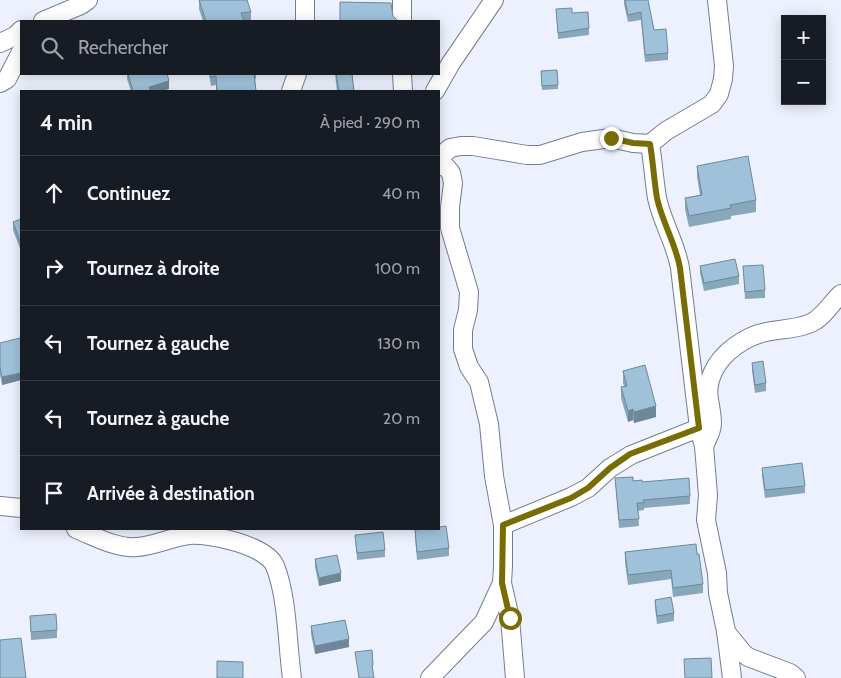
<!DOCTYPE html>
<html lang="fr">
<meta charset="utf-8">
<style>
:root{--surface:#171b24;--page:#242831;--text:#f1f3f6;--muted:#9ea1a6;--line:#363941}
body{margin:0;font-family:Cabin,sans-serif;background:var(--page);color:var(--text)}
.controls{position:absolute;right:15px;top:15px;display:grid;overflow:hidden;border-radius:0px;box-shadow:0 2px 12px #0003}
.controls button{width:45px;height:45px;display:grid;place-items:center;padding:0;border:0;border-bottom:1px solid var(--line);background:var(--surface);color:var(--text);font:25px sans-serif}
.stop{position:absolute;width:15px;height:15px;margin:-11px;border:4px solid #786c07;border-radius:50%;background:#fff}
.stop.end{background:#786c07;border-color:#fff;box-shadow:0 1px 5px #0008}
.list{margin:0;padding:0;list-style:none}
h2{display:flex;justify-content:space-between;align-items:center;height:65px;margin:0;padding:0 20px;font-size:21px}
h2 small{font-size:16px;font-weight:400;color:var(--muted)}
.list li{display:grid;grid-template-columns:32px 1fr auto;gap:15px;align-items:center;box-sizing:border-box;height:75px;padding:0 20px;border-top:1px solid var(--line)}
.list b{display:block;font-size:19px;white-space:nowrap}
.list em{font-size:16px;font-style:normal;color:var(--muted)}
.icon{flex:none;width:28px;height:28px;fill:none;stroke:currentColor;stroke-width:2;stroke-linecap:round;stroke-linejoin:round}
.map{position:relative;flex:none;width:841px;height:678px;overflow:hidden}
.search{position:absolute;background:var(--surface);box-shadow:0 2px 12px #0003;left:20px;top:20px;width:420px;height:55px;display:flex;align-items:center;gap:12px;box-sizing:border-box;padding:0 18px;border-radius:0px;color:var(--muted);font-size:19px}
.panel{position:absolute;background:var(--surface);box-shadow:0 2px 12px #0003;left:20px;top:90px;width:420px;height:440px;border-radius:0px}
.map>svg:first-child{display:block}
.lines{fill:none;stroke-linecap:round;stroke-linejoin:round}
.minor-casing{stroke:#747c95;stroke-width:20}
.minor{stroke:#fff;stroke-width:18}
.wall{fill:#89a7bb}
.shaded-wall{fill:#6f8899}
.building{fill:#9fc2da;stroke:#6f8899}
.route{stroke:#786c07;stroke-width:6}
</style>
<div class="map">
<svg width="841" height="678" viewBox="0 0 841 678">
<rect width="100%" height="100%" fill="#edf1fd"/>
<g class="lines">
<g class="minor-casing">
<g id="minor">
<polyline points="43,21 81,5 88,0"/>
<polyline points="305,21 305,0"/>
<polyline points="402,21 402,0"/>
<polyline points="0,43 15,36 21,30"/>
<polyline points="402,74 403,91"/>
<polyline points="0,83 7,79 21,52"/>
<polyline points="291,91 297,74"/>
<polyline points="435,91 451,63 494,0"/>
<path d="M650 144C653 161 654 180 657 198 662 222 676 244 680 268L699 428 704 446 708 495 706 520 717 573 718 593 726 631 732 678"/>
<polyline points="439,158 450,148 461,146 473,146 527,155 540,155 582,142 611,138 633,143 650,144 666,131 712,104 719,94 723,79 724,66 717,0"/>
<path d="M704 446C707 439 712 431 712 424 712 402 703 395 713 372 722 352 746 336 766 332 781 329 798 329 811 323 824 317 831 303 841 294"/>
<polyline points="0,506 21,508"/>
<polyline points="503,525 571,497 588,488 610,468 631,455 699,428"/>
<path d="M76 529C94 536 117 549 137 547 155 546 171 537 189 535 209 533 266 545 275 566 288 599 287 643 292 678"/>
<polyline points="502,583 510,618 515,678"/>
<polyline points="726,632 743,653 748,657 790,673 796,678"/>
<polyline points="430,678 484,622 502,583 503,566 503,525 494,476 489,424 479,382 469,367 463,349 463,330 468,310 469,292 450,228 450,207 453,183 451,173 446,167 439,165"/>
</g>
</g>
<use href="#minor" class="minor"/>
</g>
<g class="wall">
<polygon points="199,0 251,12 251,21 203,21 199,9"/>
<polygon points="624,0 648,0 654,30 668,53 668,60 645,62 641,20 628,22 624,4"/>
<polygon points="556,9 572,13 589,28 589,35 558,39"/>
<polygon points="557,70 558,89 542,90 541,71"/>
<polygon points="127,74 167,74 169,89 160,91 131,91 127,79"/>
<polygon points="209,74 256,74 256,79 255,79 256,91 216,91 216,85 211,86"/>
<polygon points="335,74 352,74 354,91 337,91"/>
<polygon points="697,166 756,200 756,212 731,216 731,219 689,227 685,209 685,198 700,195 697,177"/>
<polygon points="21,219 21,251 13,230 13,222"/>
<polygon points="700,266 739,276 739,284 704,291 700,273"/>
<polygon points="743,266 765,290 765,298 745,299"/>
<polygon points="21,341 21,380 2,385 0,375 0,343"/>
<polygon points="752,363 766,383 766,391 755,393 752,371"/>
<polygon points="623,371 656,417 634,423 633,420 628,422 621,398 621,387 624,386 623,383"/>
<polygon points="762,468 805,486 805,493 765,498 762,476"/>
<polygon points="615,478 642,482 690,496 690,504 644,508 644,510 638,511 639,526 619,528"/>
<polygon points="415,530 449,548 449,556 417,560 415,538"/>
<polygon points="355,535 385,550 385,557 357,560"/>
<polygon points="625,552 697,554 703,584 703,593 673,597 671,579 628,585 625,562"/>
<polygon points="315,559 341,581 319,586 315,567"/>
<polygon points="655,600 674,613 674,621 657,624 655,608"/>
<polygon points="30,616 57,630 57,638 31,640"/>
<polygon points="311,626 349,647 315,654 311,634"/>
</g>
<g class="shaded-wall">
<polygon points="169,81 169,89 160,91 149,91 149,87"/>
<polygon points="21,373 21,380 2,385 2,377"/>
<polygon points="656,406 656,417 634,423 634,412"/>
<polygon points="633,409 633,420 628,422 628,411"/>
<polygon points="341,573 341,581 319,586 319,578"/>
<polygon points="349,639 349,647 315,654 315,646"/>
</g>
<g class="building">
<polygon points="199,0 247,0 251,12 241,13 244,21 206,21"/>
<polygon points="625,0 648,0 654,30 666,29 668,53 645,55 641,12 628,15"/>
<polygon points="340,2 391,3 393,16 398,21 340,21"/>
<polygon points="572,8 572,13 588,12 589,28 558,33 556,9"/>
<polygon points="557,70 558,85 542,86 541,71"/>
<polygon points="128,74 167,74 169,81 149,87 150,91 133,91"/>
<polygon points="210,74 254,74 256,91 217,91 216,76 211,77"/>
<polygon points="336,74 352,74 354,91 339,91"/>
<polygon points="748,156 756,200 730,205 731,208 689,216 685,198 702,195 697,166"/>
<polygon points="21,219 21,244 13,222"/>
<polygon points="735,259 739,276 704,283 700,266"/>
<polygon points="763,265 765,290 745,292 743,266"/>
<polygon points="20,338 21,341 21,373 2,377 0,367 0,343"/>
<polygon points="763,361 766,383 755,385 752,363"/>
<polygon points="645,365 656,406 634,412 633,409 628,411 621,387 627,386 623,371"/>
<polygon points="802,463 805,486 765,490 762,468"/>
<polygon points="633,477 633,481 642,480 642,482 689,478 690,496 643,500 644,503 637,503 639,519 619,520 615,478"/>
<polygon points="446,526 449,548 417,552 415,530 425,529 439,529 439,527"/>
<polygon points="383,532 385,550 357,553 355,535"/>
<polygon points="696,544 697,554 699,554 703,584 673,588 671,570 628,575 625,552"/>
<polygon points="337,555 341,573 319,578 315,559"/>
<polygon points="671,597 674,613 657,616 655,600"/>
<polygon points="56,614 57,630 31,632 30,616"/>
<polygon points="345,620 349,639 315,646 311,626"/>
<polygon points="21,638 26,678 0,678 0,640"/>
<polygon points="372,650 373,665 372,665 374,678 359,678 355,652"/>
<polygon points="711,658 712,678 685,678 684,659"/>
<polygon points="217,661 243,662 243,678 217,678"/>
</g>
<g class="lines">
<path class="route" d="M510 618 502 583 503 525 571 498 588 488 610 468 630 454 699 428 680 268C676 244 662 222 657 198 654 180 653 161 650 144L633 143 611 138"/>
</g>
</svg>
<div class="controls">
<button>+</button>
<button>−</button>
</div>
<div class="stop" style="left:510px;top:618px"></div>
<div class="stop end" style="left:611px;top:138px"></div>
<div class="search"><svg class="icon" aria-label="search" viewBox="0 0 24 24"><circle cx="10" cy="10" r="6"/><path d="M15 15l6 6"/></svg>Rechercher</div>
<section class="panel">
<h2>4 min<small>À pied · 290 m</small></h2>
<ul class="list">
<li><svg class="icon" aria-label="ahead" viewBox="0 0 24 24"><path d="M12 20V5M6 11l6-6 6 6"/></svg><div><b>Continuez</b></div><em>40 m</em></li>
<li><svg class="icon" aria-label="right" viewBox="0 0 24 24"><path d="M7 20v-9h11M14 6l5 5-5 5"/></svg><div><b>Tournez à droite</b></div><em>100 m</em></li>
<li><svg class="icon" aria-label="left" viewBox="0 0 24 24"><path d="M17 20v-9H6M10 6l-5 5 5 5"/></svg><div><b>Tournez à gauche</b></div><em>130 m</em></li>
<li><svg class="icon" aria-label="left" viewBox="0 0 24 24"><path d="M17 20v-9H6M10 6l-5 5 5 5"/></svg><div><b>Tournez à gauche</b></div><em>20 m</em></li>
<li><svg class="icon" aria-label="arrive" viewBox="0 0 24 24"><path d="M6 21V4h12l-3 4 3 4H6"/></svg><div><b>Arrivée à destination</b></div></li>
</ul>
</section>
</div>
